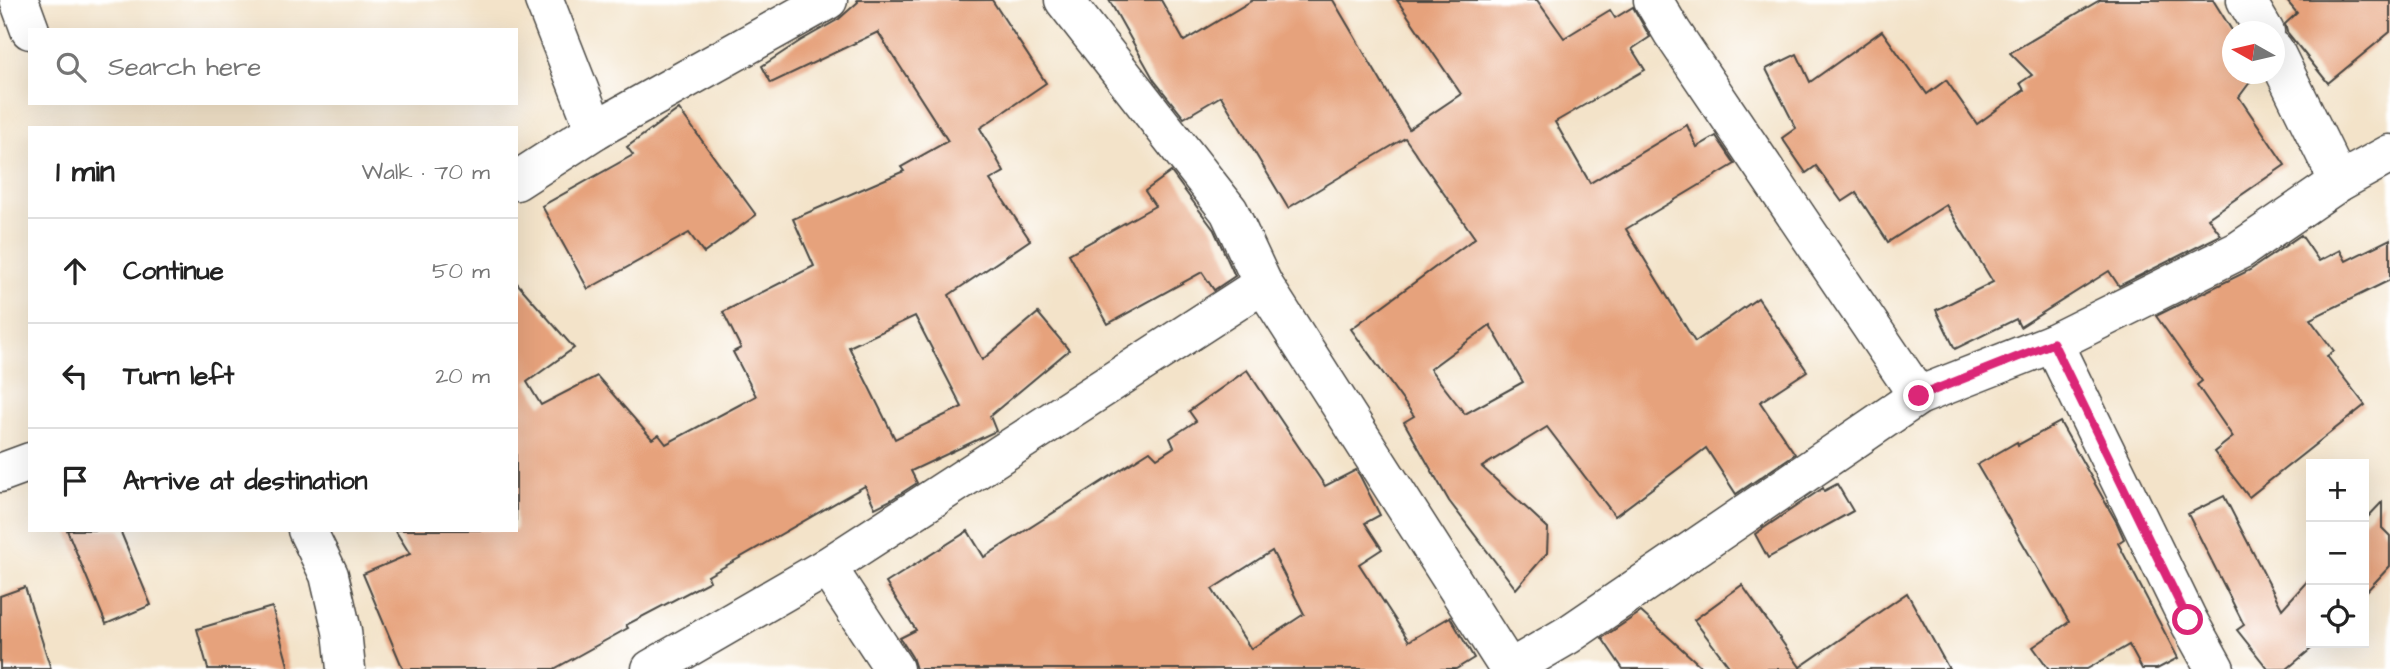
<!DOCTYPE html>
<meta charset="utf-8">
<style>
:root{--surface:#fff;--page:#f2f2f2;--text:#222;--muted:#767676;--line:#e0e0e0}
body{margin:0;font-family:"Architects Daughter",sans-serif;background:var(--page);color:var(--text)}
.controls{position:absolute;right:21px;bottom:21px;display:grid;overflow:hidden;border-radius:0px;box-shadow:0 7px 28px #0002}
.controls button{width:63px;height:63px;display:grid;place-items:center;padding:0;border:0;border-bottom:2px solid var(--line);background:var(--surface);color:var(--text);font:35px sans-serif}
.compass{position:absolute;left:2222px;top:21px;width:63px;height:63px;border-radius:50%;background:var(--surface);box-shadow:0 7px 28px #0002;rotate:278deg}
.stop{position:absolute;width:21px;height:21px;margin:-16px;border:5px solid #db2777;border-radius:50%;background:#fff}
.stop.end{background:#db2777;border-color:#fff;box-shadow:0 2px 7px #0008}
.list{margin:0;padding:0;list-style:none}
h2{display:flex;justify-content:space-between;align-items:center;height:91px;margin:0;padding:0 28px;font-size:30px}
h2 small{font-size:23px;font-weight:400;color:var(--muted)}
.list li{display:grid;grid-template-columns:46px 1fr auto;gap:21px;align-items:center;box-sizing:border-box;height:105px;padding:0 28px;border-top:2px solid var(--line)}
.list b{display:block;font-size:26px;white-space:nowrap}
.list em{font-size:23px;font-style:normal;color:var(--muted)}
.icon{flex:none;width:38px;height:38px;fill:none;stroke:currentColor;stroke-width:2;stroke-linecap:round;stroke-linejoin:round}
.map{position:relative;flex:none;width:2390px;height:669px;overflow:hidden}
.search{position:absolute;background:var(--surface);box-shadow:0 7px 28px #0002;left:28px;top:28px;width:490px;height:77px;display:flex;align-items:center;gap:18px;box-sizing:border-box;padding:0 24px;border-radius:0px;color:var(--muted);font-size:26px}
.panel{position:absolute;background:var(--surface);box-shadow:0 7px 28px #0002;left:28px;top:126px;width:490px;height:406px;border-radius:0px}
.map>svg:first-child{display:block}
.building{fill:#e6a27b;fill-rule:evenodd}
.lines{fill:none;stroke-linecap:round;stroke-linejoin:round}
.minor-casing{stroke:#494743;stroke-width:41}
.minor{stroke:#fff;stroke-width:38}
.route{stroke:#db2777;stroke-width:9}
</style>
<div class="map">
<svg width="2390" height="669" viewBox="0 0 2390 669">
<rect width="100%" height="100%" fill="#fff"/>
<filter id="ink" filterUnits="userSpaceOnUse"><feTurbulence type="fractalNoise" baseFrequency=".0143" numOctaves="2"/><feDisplacementMap in="SourceGraphic" scale="14" xChannelSelector="R" yChannelSelector="G"/><feConvolveMatrix kernelMatrix="1 2 1 2 8 2 1 2 1" color-interpolation-filters="sRGB"/></filter>
<filter id="wash" filterUnits="userSpaceOnUse"><feTurbulence type="fractalNoise" baseFrequency=".00686" numOctaves="4" result="noise"/><feDisplacementMap in="SourceGraphic" scale="28" xChannelSelector="R" yChannelSelector="G"/><feGaussianBlur stdDeviation="1.57" result="paint"/><feColorMatrix in="noise" values="0 0 0 0 0 0 0 0 0 0 0 0 0 0 0 0 0 1.4 0 .05"/><feComposite in="paint" operator="in"/></filter>
<g filter="url(#wash)">
<rect width="100%" height="100%" fill="#f3e3c9"/>
<g id="blocks">
<g class="building">
<path d="M857 0H992L1046 83 980 128 1004 172 990 180 1030 240 949 295 982 360 1038 313 1069 350 990 416 996 431 911 471 917 483 889 501 875 508 865 486 708 576 710 581 626 625 628 628 554 669H403L363 574 410 554 395 530H516V282L574 348 527 382 541 405 597 376 652 439 659 435 666 444 756 396 733 352 741 348 723 312 814 266 793 219 904 171 901 167 948 141 878 32 771 83 762 66 800 41 839 19 858 2ZM915 316 962 407 895 439 849 347Z"/>
<path d="M1109 0H1161L1184 41 1253 0H1333L1409 129 1461 94 1397 0H1537L1564 38 1610 10 1615 18 1633 7 1650 37 1632 49 1645 70 1555 122 1590 183 1687 125 1697 147 1716 136 1735 164 1626 229 1695 342 1758 298 1807 371 1760 402 1795 454 1736 494 1706 448 1615 516 1547 427 1482 467 1548 528 1547 553 1516 589 1449 501 1404 422 1414 416 1351 329 1475 238 1405 138 1288 208 1221 96 1184 118 1154 80ZM1490 325 1523 382 1465 414 1430 369Z"/>
<polygon points="2100,0 2213,0 2233,32 2232,74 2256,74 2239,97 2285,165 2208,218 2221,235 2119,286 2109,271 2020,327 2016,319 1955,349 1936,310 1993,282 1946,205 1888,242 1856,193 1842,202 1816,166 1806,173 1782,138 1796,128 1766,69 1797,54 1810,82 1882,31 1927,94 1946,80 1977,124 2024,90 2020,83 2032,75 2010,53"/>
<polygon points="2286,0 2390,0 2390,32 2328,83 2287,32 2285,24 2297,13"/>
<polygon points="679,109 756,215 704,253 689,233 588,289 542,206 633,155 627,147"/>
<polygon points="1171,172 1214,230 1235,276 1214,290 1202,272 1108,324 1069,254 1155,206 1145,191"/>
<polygon points="2301,235 2319,261 2340,250 2346,261 2390,239 2390,280 2310,319 2334,351 2327,356 2365,405 2249,497 2214,452 2233,437 2197,385 2202,381 2156,316 2250,270"/>
<path d="M1247 370 1325 486 1356 470 1360 476 1380 515 1365 523 1382 549 1359 564 1409 641 1450 617 1474 658 1456 669H916L912 657 900 638 916 630 886 583 968 531 984 557 1150 451 1157 458 1174 447 1170 438 1196 421 1189 411ZM1272 551 1304 614 1251 649 1212 589Z"/>
<polygon points="2060,422 2117,523 2124,539 2118,543 2178,658 2157,669 2142,669 2129,645 2087,669 2049,669 2033,647 2069,622 1977,465 2017,442 2018,445"/>
<polygon points="1837,484 1853,511 1768,558 1755,534 1823,488 1824,491"/>
<polygon points="2224,496 2282,609 2311,577 2311,643 2318,643 2287,669 2268,669 2237,630 2244,625 2188,514"/>
<polygon points="2382,502 2382,528 2390,536 2390,566 2364,594 2364,521"/>
<polygon points="67,530 120,530 151,605 106,624"/>
<polygon points="1742,585 1800,667 1907,593 1949,669 1731,669 1694,620"/>
<polygon points="25,587 51,669 0,669 0,596"/>
<polygon points="272,607 289,669 208,669 197,629"/>
<polygon points="1641,612 1704,669 1623,669 1602,638"/>
</g>
</g>
</g>
<g filter="url(#ink)">
<use href="#blocks" fill-opacity="0" stroke="#494743" stroke-width="2"/>
<g class="lines">
<g class="minor-casing">
<g id="minor">
<polyline points="19,0 30,30"/>
<polyline points="544,0 595,130"/>
<polyline points="1064,0 1229,211 1263,284 1509,669"/>
<polyline points="1653,0 1672,32 1918,396"/>
<polyline points="2246,0 2265,32"/>
<polyline points="2274,50 2339,182"/>
<polyline points="516,181 595,130 828,0"/>
<polyline points="2053,343 2188,620 2215,669"/>
<polyline points="0,473 30,462"/>
<polyline points="307,530 329,575 342,631 346,669"/>
<polyline points="827,567 894,669"/>
<polyline points="651,669 827,567 1263,284"/>
<polyline points="1510,669 1568,635 1918,396 2053,343 2240,250 2339,182 2390,154"/>
</g>
</g>
<use href="#minor" class="minor"/>
</g>
</g>
<g class="lines" filter="url(#ink)">
<polyline class="route" points="1919,396 2053,343 2188,620"/>
</g>
</svg>
<div class="controls">
<button>+</button>
<button>−</button>
<button><svg class="icon" aria-label="locate" viewBox="0 0 24 24"><circle cx="12" cy="12" r="6"/><path d="M12 2v4M12 18v4M2 12h4M18 12h4"/></svg></button>
</div>
<svg class="compass" viewBox="-18 -18 36 36"><path d="M0-13l5 13h-10z" fill="#e53935"/><path d="M0 13l5-13h-10z" fill="#767676"/></svg>
<div class="stop" style="left:2188px;top:620px"></div>
<div class="stop end" style="left:1919px;top:396px"></div>
<div class="search"><svg class="icon" aria-label="search" viewBox="0 0 24 24"><circle cx="10" cy="10" r="6"/><path d="M15 15l6 6"/></svg>Search here</div>
<section class="panel">
<h2>1 min<small>Walk · 70 m</small></h2>
<ul class="list">
<li><svg class="icon" aria-label="ahead" viewBox="0 0 24 24"><path d="M12 20V5M6 11l6-6 6 6"/></svg><div><b>Continue</b></div><em>50 m</em></li>
<li><svg class="icon" aria-label="left" viewBox="0 0 24 24"><path d="M17 20v-9H6M10 6l-5 5 5 5"/></svg><div><b>Turn left</b></div><em>20 m</em></li>
<li><svg class="icon" aria-label="arrive" viewBox="0 0 24 24"><path d="M6 21V4h12l-3 4 3 4H6"/></svg><div><b>Arrive at destination</b></div></li>
</ul>
</section>
</div>
